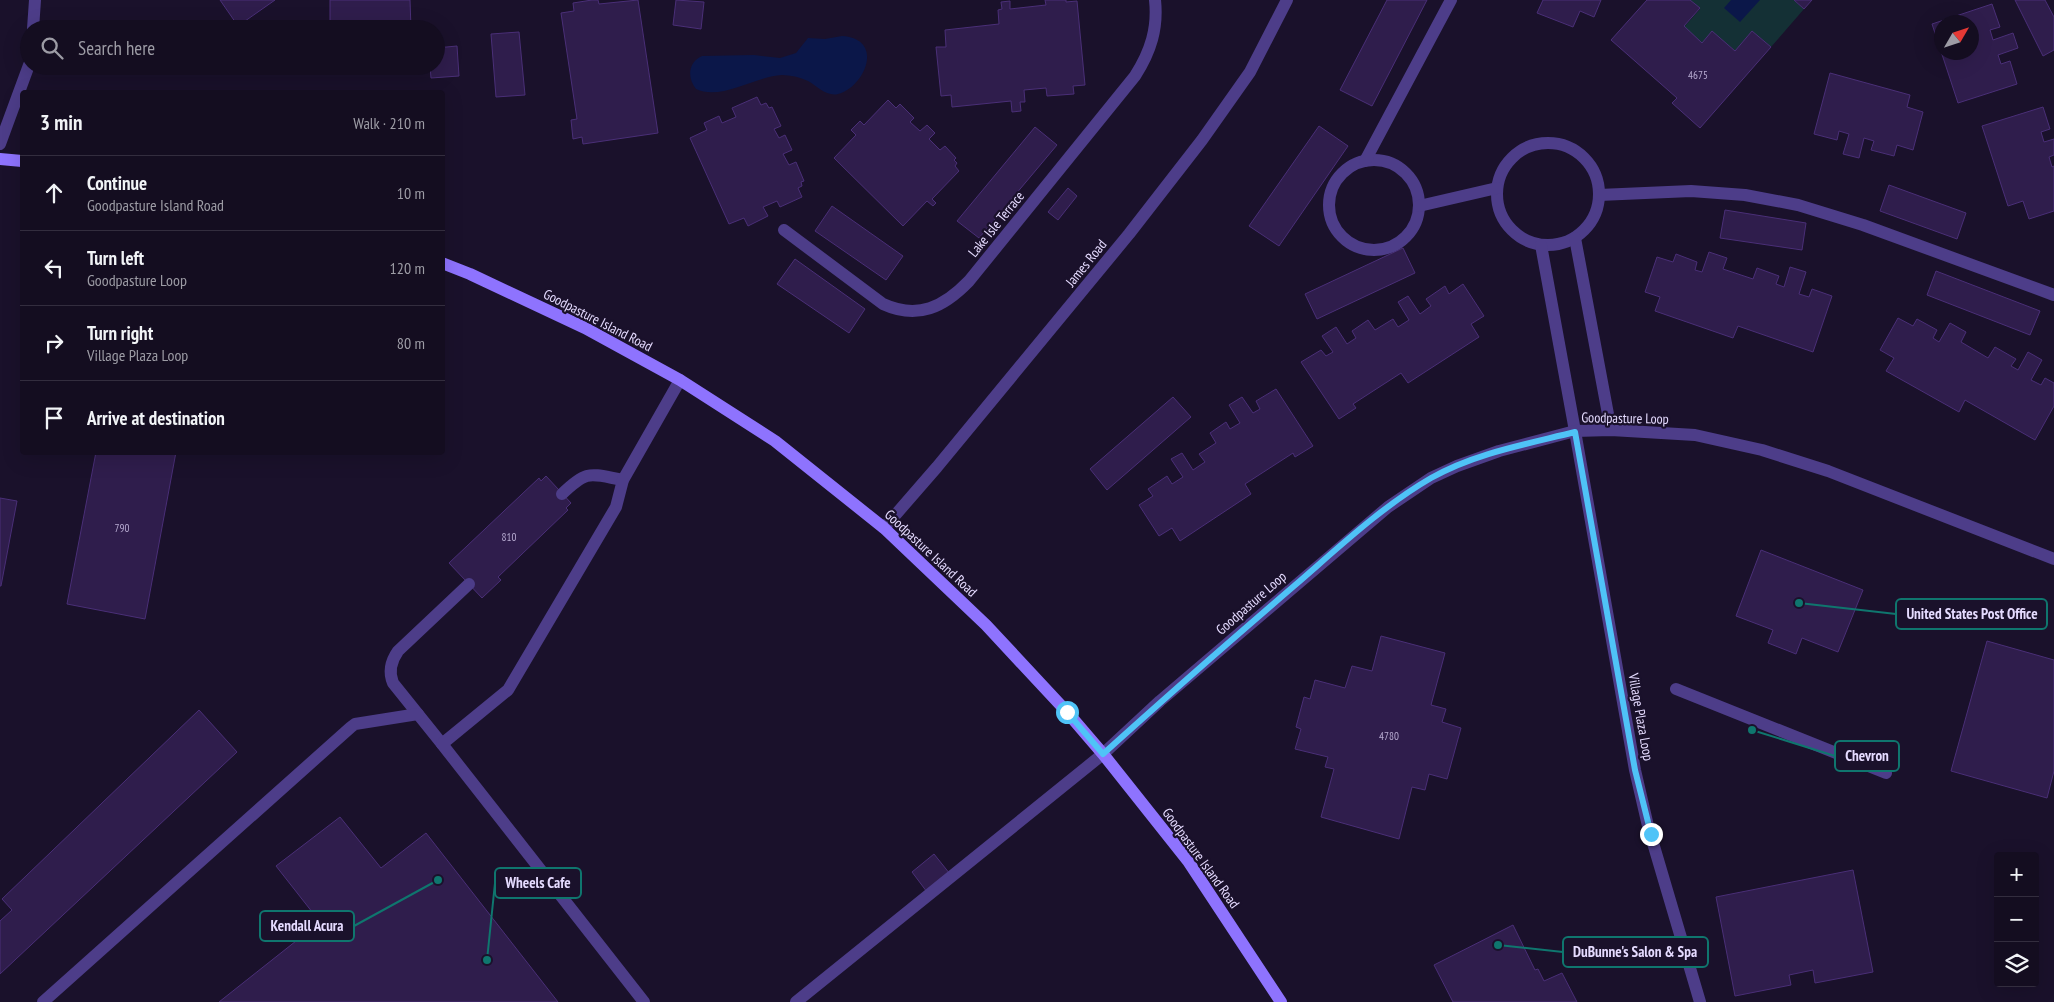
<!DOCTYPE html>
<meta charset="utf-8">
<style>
:root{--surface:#140d20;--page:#211b2d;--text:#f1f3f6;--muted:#9d9ca5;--line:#332d3e}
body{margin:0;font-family:"PT Sans Narrow",sans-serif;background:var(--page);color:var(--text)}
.controls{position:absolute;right:15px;bottom:15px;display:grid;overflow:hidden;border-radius:5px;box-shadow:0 5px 20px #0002}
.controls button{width:45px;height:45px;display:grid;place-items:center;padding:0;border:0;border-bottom:1px solid var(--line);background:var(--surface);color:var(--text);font:25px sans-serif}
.compass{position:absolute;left:1934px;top:15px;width:45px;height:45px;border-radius:50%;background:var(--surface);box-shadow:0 5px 20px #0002;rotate:51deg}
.stop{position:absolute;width:15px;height:15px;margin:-11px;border:4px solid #4fc3f7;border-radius:50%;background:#fff}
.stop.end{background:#4fc3f7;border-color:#fff;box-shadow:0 1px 5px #0008}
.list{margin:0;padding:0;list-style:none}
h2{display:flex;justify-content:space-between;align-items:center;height:65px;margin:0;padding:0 20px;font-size:21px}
h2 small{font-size:16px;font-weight:400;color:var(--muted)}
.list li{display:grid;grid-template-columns:32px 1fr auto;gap:15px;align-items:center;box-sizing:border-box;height:75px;padding:0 20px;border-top:1px solid var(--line)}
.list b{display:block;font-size:19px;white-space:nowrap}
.list p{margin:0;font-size:16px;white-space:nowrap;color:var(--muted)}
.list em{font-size:16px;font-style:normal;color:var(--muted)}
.icon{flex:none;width:28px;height:28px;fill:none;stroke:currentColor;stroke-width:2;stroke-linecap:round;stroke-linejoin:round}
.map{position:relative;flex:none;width:2054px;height:1002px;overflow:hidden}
.search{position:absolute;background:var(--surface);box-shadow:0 5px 20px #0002;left:20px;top:20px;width:425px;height:55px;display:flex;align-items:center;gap:12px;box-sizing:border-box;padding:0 18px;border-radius:28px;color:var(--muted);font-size:19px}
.panel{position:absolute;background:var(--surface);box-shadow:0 5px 20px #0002;left:20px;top:90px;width:425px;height:365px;border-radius:5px}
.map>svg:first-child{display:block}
.green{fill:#143035}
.water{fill:#0b1749}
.building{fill:#2f1d4c;stroke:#4a2f77;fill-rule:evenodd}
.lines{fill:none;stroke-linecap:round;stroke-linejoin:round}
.service{stroke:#4d3d89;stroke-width:12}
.minor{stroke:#4d3d89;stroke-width:12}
.tertiary{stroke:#4d3d89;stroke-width:12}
.secondary{stroke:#8e73fe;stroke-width:12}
.route{stroke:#4fc3f7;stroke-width:6}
.labels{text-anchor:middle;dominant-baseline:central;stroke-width:4.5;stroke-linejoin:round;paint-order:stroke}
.number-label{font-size:11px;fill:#b8acd2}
.street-label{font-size:14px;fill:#e5dbff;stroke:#1a112b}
.leader{fill:none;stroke:#0f766e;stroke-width:2}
.callout-dot{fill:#0f766e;stroke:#1a112b;stroke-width:2}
.callout{fill:#1a112b;stroke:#0f766e;stroke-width:2}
.callout-label{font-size:15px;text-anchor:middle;font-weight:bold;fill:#e5dbff}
</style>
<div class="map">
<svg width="2054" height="1002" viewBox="0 0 2054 1002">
<rect width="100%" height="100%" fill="#1a112b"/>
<polygon class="green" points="1690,0 1794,0 1804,9 1771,47 1752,31 1735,51 1712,32 1702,43 1684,27 1700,9"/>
<g class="water">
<polygon points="1731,0 1760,0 1740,22 1724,8"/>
<path d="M842 36C886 39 864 88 838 94 827 97 817 86 808 81 800 77 790 75 782 75 756 76 721 101 696 89 687 78 688 62 702 56L754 55 780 58 796 53 808 38 825 39Z"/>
</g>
<g class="building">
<polygon points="220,0 275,0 238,26"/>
<polygon points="330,0 410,0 411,29 325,29 330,28"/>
<polygon points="592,0 598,0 599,4 638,0 658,133 583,144 582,137 573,139 571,120 577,119 561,13 574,11 573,3"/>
<polygon points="676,0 704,2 701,29 673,25"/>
<polygon points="1045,0 1066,0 1066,2 1077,1 1085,85 1073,86 1074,94 1047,96 1046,88 1024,90 1025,102 1020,102 1021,111 1012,112 1011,101 952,107 951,95 941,96 936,47 946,47 945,30 999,24 998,10 1002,9 1001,2 1010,1 1010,9 1046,5"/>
<polygon points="1387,0 1427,0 1372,106 1340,90"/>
<polygon points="1543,0 1601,0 1594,17 1580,11 1573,27 1537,13"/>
<polygon points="1647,0 1690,0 1700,8 1684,26 1702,43 1712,31 1735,51 1752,31 1771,47 1700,128 1672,103 1677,98 1611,40"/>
<polygon points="1794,0 1812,0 1804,9"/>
<polygon points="2015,0 2045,0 2054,17 2054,50 2043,56"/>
<path d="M1992 4 2000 27 1990 30 1993 40 2013 33 2018 48 1998 55 2001 64 2010 61 2017 84 1958 103 1932 24ZM1942 22H1972V52H1942Z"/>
<polygon points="519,32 525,95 496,97 491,34"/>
<polygon points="457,46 459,76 431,78 430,66 436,66 436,48"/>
<polygon points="1830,73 1910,95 1907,107 1923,112 1913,150 1897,145 1894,156 1871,150 1874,141 1864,138 1859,158 1843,154 1849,134 1839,131 1837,140 1814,134"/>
<polygon points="757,97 761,105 766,103 769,108 772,107 781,126 774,129 779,138 785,135 792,150 783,154 789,165 796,162 804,181 801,182 802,186 798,188 802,197 780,207 777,201 763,207 768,216 748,226 744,218 729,224 690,138 707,130 704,123 719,116 722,123 736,117 732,108"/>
<polygon points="888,100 896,108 900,104 914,118 910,122 920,131 927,125 935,133 929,139 940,150 945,146 956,158 954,160 957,163 955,166 959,171 932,199 936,203 933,206 927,201 903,226 834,158 856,135 851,130 860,121 864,125"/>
<polygon points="2043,107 2050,129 2041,132 2044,142 2054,139 2054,155 2049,157 2052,167 2054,166 2054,211 2029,219 2023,201 2008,206 1982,126"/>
<polygon points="1319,126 1348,146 1279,246 1249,226"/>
<polygon points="1035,127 1057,145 979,238 957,221"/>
<polygon points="1889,185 1966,213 1957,239 1880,211"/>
<polygon points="1068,188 1077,196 1058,220 1048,212"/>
<polygon points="832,206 903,256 886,280 815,231"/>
<polygon points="1725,210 1806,223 1802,250 1720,238"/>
<polygon points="1403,248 1415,273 1317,319 1305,294"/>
<polygon points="1709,252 1727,258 1723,269 1753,279 1757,268 1779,276 1776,284 1784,287 1790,267 1806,272 1799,294 1809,297 1812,289 1832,296 1813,352 1738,326 1733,338 1655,311 1660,297 1645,292 1657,257 1673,262 1676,254 1697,262 1695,270 1702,272"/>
<polygon points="795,259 865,309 849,333 777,284"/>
<polygon points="1936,271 2040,311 2030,335 1927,295"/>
<polygon points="1463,284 1484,316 1471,324 1479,337 1408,383 1401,373 1353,404 1356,408 1339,419 1301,362 1321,350 1326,356 1333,352 1322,336 1336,327 1347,344 1356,338 1352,331 1368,320 1375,330 1393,319 1398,327 1409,320 1398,302 1408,296 1420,314 1431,306 1426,299 1445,286 1449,294"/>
<polygon points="1898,318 1913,326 1917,319 1937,330 1933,338 1939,342 1950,323 1966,332 1961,342 1988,358 1995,347 2016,359 2011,366 2018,370 2028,352 2042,360 2031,380 2041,385 2045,378 2054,383 2054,406 2035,440 1965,400 1959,412 1886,371 1894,358 1880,350"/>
<polygon points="1276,389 1313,446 1295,457 1293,453 1245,484 1251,494 1180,541 1172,528 1159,536 1139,505 1153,496 1148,489 1167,476 1172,484 1183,477 1171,459 1182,453 1193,470 1205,462 1199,454 1216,443 1210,433 1226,422 1230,429 1240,423 1229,405 1242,397 1253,413 1260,409 1256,401"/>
<polygon points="1173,397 1191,417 1107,490 1090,469"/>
<polygon points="96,452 176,452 145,619 67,604"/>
<polygon points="546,476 571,503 566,508 568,510 498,577 501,580 482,598 449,563 539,478 541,481"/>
<polygon points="0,498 17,501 1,586 0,586"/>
<polygon points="1761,550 1863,590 1838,652 1802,638 1796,654 1768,643 1773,630 1736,616"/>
<polygon points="1381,636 1445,653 1431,705 1446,709 1442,722 1461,728 1447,779 1429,774 1425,790 1412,787 1399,839 1321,817 1334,769 1325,767 1328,757 1295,749 1301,729 1296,727 1304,697 1310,699 1315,680 1345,688 1352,666 1372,671"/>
<polygon points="1987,641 2054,660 2054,771 2047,798 1951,771"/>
<polygon points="199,710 237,752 0,974 0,921 12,910 2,899"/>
<polygon points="340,817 381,868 426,833 558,1002 219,1002 320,922 276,866"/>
<polygon points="934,854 950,874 927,892 912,872"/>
<polygon points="1853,870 1873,972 1815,983 1813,970 1789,975 1791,985 1735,996 1716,897"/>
<polygon points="1513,925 1535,970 1538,969 1544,981 1562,973 1577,1002 1453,1002 1434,965"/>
</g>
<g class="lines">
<g class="service">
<circle cx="1548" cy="194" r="51"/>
<circle cx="1374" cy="205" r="45"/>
<polyline points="1365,161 1451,0"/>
<polyline points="1599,195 1691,191 1745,195 1798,205 1863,225 2054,295"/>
<polyline points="1419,206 1497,188"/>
<path d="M784 230 883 304C918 320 944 307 969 281L1135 76C1151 51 1158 28 1155 0"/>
<polyline points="1575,238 1611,430"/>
<polyline points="1541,245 1575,431"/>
<path d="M562 494C588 469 590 474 623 480"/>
<polyline points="1676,689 1886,773"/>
<path d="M442 744 393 683C388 671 391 661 398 651L469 584"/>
<polyline points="43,1002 351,727 355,724 418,714"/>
<polyline points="644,1002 442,744 508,690 616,507 623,480 680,380"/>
<polyline points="796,1002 1103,754"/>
</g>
<g class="minor">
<polyline points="1575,431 1635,770 1648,826 1700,1002"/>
<polyline points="884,528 937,467 1129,234 1202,140 1250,72 1287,0"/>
</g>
<g class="tertiary">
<polyline points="33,29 35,0"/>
<polyline points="0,144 29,65"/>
<polyline points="1103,754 1160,701 1388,507 1431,478 1457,466 1499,451 1575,431 1611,430 1695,435 1762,450 1828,471 2054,559"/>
</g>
<g class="secondary">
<polyline points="0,159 22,161"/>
<polyline points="442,263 470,274 585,328 680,380 775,441 884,528 986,625 1067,712 1103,754 1188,861 1281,1002"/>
</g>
</g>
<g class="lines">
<path class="route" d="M1067 712 1103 754C1166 697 1230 641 1294 586 1337 549 1381 507 1431 478 1475 453 1527 444 1575 432L1635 770 1651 834"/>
</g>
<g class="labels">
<g class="number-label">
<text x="1698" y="75">4675</text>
<text x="122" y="528">790</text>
<text x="509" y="537">810</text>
<text x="1389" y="736">4780</text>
</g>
<g class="street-label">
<text transform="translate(996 224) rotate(-51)">Lake Isle Terrace</text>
<text transform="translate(1086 263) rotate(-51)">James Road</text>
<text transform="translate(598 320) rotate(27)">Goodpasture Island Road</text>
<text transform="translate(1625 418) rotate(1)">Goodpasture Loop</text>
<text transform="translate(931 553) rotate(43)">Goodpasture Island Road</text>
<text transform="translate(1251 603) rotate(-41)">Goodpasture Loop</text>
<text transform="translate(1641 717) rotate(80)">Village Plaza Loop</text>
<text transform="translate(1201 858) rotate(54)">Goodpasture Island Road</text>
</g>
</g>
<path class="leader" d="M1799 603L1896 614M1752 730L1835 756M487 960L495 883M438 880L354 926M1498 945L1563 952"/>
<g class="callout-dot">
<circle cx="1799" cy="603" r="5"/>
<circle cx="1752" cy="730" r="5"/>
<circle cx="487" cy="960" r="5"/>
<circle cx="438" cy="880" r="5"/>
<circle cx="1498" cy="945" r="5"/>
</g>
<g class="callout">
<rect x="1896" y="599" width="151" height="30" rx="5"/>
<rect x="1835" y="741" width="64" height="30" rx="5"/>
<rect x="495" y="868" width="86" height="30" rx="5"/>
<rect x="260" y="911" width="94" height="30" rx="5"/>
<rect x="1563" y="937" width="145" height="30" rx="5"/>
</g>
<g class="callout-label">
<text x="1972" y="619">United States Post Office</text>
<text x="1867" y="761">Chevron</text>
<text x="538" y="888">Wheels Cafe</text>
<text x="307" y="931">Kendall Acura</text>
<text x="1635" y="957">DuBunne's Salon &amp; Spa</text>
</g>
</svg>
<div class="controls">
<button>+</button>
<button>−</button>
<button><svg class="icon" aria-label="layers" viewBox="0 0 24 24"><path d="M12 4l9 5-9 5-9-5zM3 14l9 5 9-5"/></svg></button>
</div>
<svg class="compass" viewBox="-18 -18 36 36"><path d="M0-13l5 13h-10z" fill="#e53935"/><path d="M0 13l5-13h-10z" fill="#9d9ca5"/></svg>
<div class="stop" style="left:1067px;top:712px"></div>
<div class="stop end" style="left:1651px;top:834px"></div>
<div class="search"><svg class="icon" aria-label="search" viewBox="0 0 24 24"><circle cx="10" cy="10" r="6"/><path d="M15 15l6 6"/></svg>Search here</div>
<section class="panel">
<h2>3 min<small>Walk · 210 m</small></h2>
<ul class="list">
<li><svg class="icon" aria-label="ahead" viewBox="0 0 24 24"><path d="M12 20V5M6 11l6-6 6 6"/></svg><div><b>Continue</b><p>Goodpasture Island Road</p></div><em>10 m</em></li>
<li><svg class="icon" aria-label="left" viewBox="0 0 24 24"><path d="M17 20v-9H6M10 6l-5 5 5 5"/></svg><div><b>Turn left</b><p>Goodpasture Loop</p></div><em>120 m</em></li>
<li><svg class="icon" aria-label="right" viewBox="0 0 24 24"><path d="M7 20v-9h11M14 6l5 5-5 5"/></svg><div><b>Turn right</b><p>Village Plaza Loop</p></div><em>80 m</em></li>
<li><svg class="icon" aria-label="arrive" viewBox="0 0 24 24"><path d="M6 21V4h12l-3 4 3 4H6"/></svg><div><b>Arrive at destination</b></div></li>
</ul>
</section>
</div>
